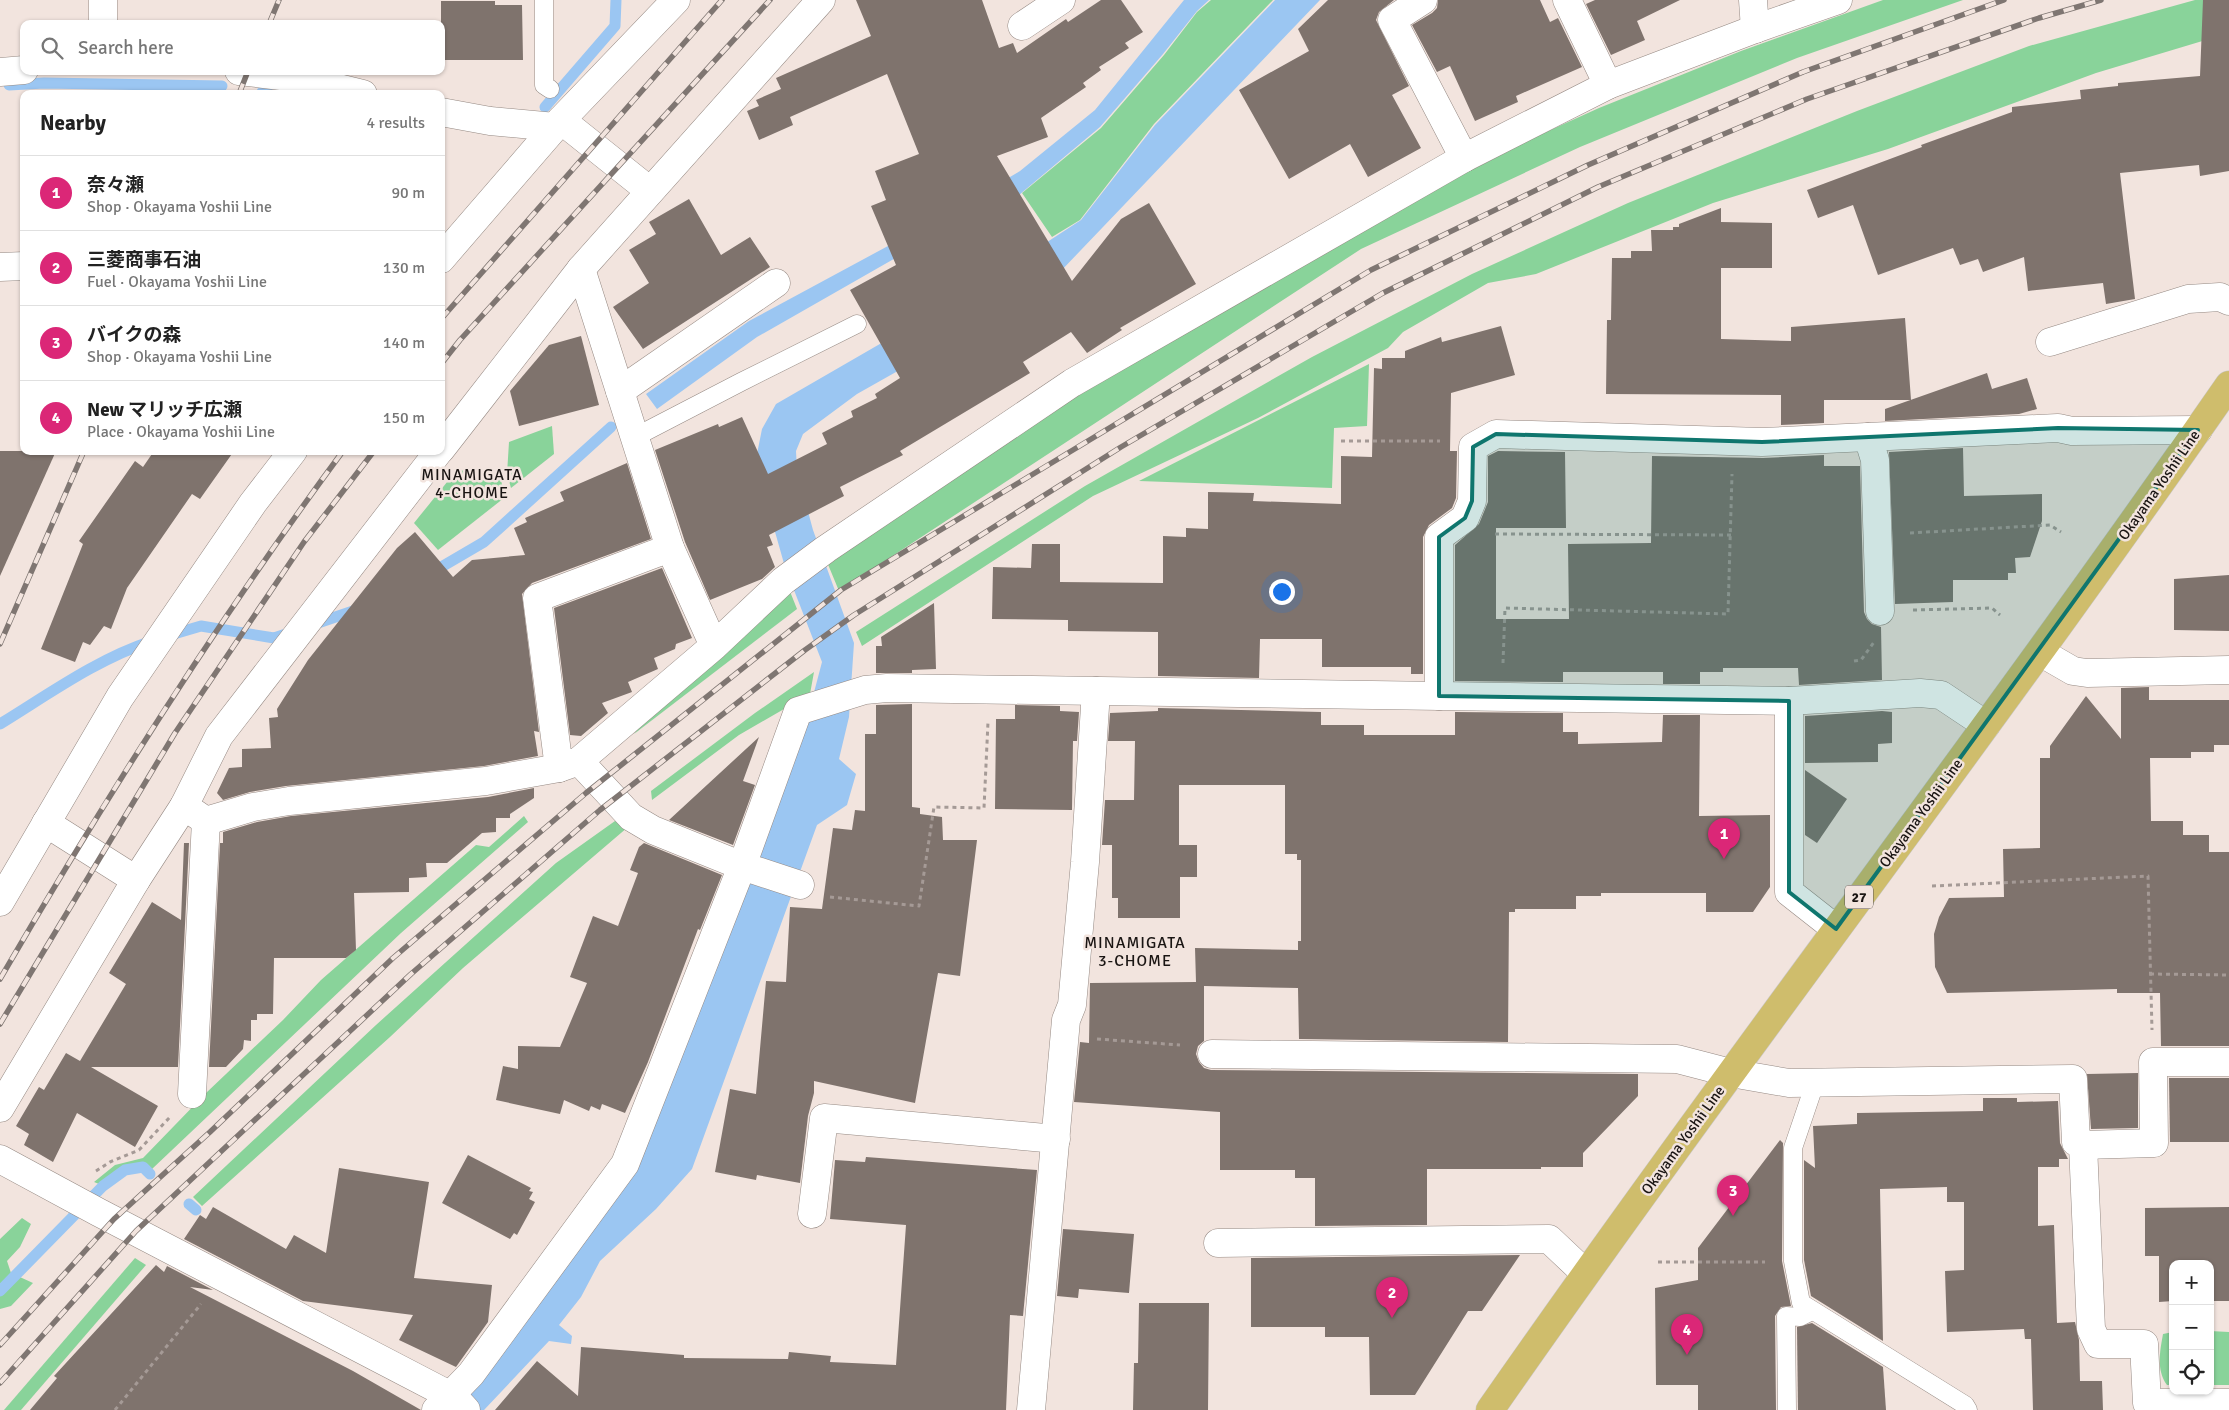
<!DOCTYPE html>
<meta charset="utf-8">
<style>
:root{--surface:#fff;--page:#f2f2f2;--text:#222;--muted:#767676;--line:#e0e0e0;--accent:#db2777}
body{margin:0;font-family:Signika,"Noto Sans JP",sans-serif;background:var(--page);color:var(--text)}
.controls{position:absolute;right:15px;bottom:15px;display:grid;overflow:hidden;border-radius:10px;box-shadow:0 1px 4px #0004}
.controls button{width:45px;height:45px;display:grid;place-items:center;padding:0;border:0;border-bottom:1px solid var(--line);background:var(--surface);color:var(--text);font:25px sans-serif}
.you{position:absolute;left:1281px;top:591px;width:18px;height:18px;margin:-12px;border:4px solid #fff;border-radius:50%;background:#1a73e8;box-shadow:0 0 0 8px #1a73e833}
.badge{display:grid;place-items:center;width:32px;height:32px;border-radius:50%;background:var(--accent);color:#fff;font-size:16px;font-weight:700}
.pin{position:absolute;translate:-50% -41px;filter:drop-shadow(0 1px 2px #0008)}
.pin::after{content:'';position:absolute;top:26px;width:18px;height:15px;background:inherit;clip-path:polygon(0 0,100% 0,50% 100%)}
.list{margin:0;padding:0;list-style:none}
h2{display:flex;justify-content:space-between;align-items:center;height:65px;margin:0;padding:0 20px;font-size:21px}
h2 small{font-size:16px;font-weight:400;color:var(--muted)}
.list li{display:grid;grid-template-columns:32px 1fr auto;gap:15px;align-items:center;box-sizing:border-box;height:75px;padding:0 20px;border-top:1px solid var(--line)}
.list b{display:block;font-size:19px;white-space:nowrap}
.list p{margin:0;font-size:16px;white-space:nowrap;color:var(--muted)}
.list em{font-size:16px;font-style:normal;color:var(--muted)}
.icon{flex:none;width:28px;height:28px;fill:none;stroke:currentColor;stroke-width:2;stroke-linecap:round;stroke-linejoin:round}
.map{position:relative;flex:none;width:2229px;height:1410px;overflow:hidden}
.search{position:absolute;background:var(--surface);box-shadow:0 1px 4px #0004;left:20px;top:20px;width:425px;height:55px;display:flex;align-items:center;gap:12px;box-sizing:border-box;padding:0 18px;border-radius:10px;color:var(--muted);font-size:19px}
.panel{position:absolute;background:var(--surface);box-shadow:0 1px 4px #0004;left:20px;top:90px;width:425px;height:365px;border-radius:10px}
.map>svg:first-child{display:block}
.green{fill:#89d39a}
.water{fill:#9bc6f2}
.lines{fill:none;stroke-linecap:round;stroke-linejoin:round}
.stream{stroke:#9bc6f2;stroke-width:11}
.building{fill:#7f736d}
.service-casing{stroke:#958983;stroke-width:19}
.minor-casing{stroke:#958983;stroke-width:29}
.primary-casing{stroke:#c8c7c6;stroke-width:29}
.path{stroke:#a59a96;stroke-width:3;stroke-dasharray:4 4;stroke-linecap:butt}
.service{stroke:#fff;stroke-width:18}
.minor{stroke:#fff;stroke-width:28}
.primary{stroke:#cfbd6c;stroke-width:28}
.rail-casing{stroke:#7f7672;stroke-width:5.5}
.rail{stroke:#f2e4de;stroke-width:4;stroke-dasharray:11;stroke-linecap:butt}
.marked{fill:#0f766e;fill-opacity:0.2;stroke:#0f766e;stroke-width:4;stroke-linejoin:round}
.labels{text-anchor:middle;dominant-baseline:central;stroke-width:5;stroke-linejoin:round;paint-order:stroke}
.shield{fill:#f2e4de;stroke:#5b5350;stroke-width:1}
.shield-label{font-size:14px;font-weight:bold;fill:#1a1513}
.street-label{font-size:15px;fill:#1a1513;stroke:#f2e4de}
.neighbourhood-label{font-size:16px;letter-spacing:1px;fill:#1a1513;stroke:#f2e4de}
</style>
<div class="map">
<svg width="2229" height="1410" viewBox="0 0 2229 1410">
<rect width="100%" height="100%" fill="#f2e4de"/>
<g class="green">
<polygon points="1211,0 1273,0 1154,124 1080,220 1052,237 1022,193 1101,128 1164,55 1197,12"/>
<polygon points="1883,0 1963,0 1797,58 1580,147 1361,249 839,591 827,562 1078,392 1456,173 1599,108 1741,51"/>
<polygon points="2195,0 2229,0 2229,33 2096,73 1888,149 1713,203 1536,274 1488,283 1403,332 1388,348 1258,418 1093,496 862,646 856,632 1085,486 1312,357 1472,274 1628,203 1857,111 2029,46"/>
<polygon points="1369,364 1367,426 1334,428 1332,488 1139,481"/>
<polygon points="552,426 554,454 511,488 507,474 509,442"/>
<polygon points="488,469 501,478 504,498 438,550 414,523 456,471"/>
<polygon points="789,589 797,609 634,734 650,714"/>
<polygon points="814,672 810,694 739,735 652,800 651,791 755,713"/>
<polygon points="524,816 528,822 401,933 152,1169 144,1164 126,1167 99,1184 94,1182 115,1165 143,1158 206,1093 283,1020 321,980 476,845 489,847"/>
<polygon points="615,821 628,827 463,968 390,1037 202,1206 193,1197 376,1025 556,863"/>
<polygon points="22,1218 31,1224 20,1247 7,1261 11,1273 33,1283 11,1306 0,1309 0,1239"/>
<polygon points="135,1258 146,1265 21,1410 4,1410"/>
<polygon points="2210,1331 2229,1332 2229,1385 2210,1385"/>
<path d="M2173 1332V1385H2167C2156 1370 2160 1351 2163 1334Z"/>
</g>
<g class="water">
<polygon points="1184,0 1209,0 1197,11 1163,54 1100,127 1019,195 892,260 757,337 657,409 646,394 749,321 951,212 1020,171 1095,110"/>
<polygon points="1275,0 1320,0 1059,273 974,328 857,394 803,434 796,451 797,471 813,530 854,643 849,717 839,759 856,774 847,805 817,825 692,1169 656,1209 600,1261 581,1297 559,1325 572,1336 571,1344 549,1341 484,1410 447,1410 635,1171 807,719 822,662 785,567 760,479 757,454 762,429 776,404 975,289 1081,220 1155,125"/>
</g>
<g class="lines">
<g class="stream">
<polyline points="9,85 44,83 222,86"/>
<polyline points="262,92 270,94"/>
<polyline points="545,107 615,26 616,0"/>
<polyline points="431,573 484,542 611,427"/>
<polyline points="312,625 359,609"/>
<polyline points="167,636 201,626 274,638 292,632"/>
<path d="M0 724C49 694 97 659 152 641"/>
<polyline points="189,1204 196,1210"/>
<polyline points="0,1291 103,1186 125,1170 143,1167 150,1174"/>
</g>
</g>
<g class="building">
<polygon points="856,0 982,0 999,48 1013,43 1017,53 1066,19 1068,22 1101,0 1121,0 1143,32 1125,43 1129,48 1099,67 1101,70 1083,83 1086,87 1041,118 1048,137 997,156 1072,281 1121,219 1149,203 1196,284 1120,328 1122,330 1087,353 1071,332 1023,362 1030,373 900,451 903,455 840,487 844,496 769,535 773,545 767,547 775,567 762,579 710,600 685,542 655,450 718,424 719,427 742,417 768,474 827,444 822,433 853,417 851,411 877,398 875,394 900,378 850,290 896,265 871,206 886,200 875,171 919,154 887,74 790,117 793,125 759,140 747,111 759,106 756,100 781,89 776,78 871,36"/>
<polygon points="1328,0 1394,0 1379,12 1376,20 1409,86 1392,95 1421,148 1368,177 1350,144 1289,179 1239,90 1309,51 1298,29"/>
<polygon points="1438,0 1540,0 1550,22 1558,18 1582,67 1516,96 1518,102 1475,121 1450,66 1437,72 1412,25 1432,13 1437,8"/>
<polygon points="1595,0 1680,0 1637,21 1645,40 1611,55 1586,4"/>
<polygon points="2203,0 2229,0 2229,171 2200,176 2199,165 2120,173 2135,299 2106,304 2103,283 2028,291 2024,257 1983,272 1978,259 1960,265 1953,248 1878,275 1853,205 1818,218 1807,190 1922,147 1921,145 2012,112 2012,107 2081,99 2080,90 2118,86 2118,83 2200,76"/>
<polygon points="441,1 495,1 495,5 522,5 523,60 441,60"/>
<polygon points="689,199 721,255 750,237 770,267 643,349 613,307 649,283 629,250 656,234 649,222"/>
<polygon points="1721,208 1721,222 1772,223 1772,268 1721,268 1721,339 1791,341 1791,327 1905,318 1911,400 1824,400 1824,423 1781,425 1781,395 1606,394 1607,320 1611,320 1612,258 1631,258 1631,251 1652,251 1651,230 1673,230 1673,227 1679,227 1679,224"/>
<polygon points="1501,326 1515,375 1451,393 1450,451 1457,451 1456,498 1452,508 1429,525 1423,537 1423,674 1411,674 1411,667 1322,667 1322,639 1260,639 1259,678 1158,676 1158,632 1068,631 1068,620 992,619 993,567 1031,568 1032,544 1060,544 1060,582 1163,583 1163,536 1186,537 1186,528 1208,529 1208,492 1254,493 1253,501 1341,504 1341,456 1372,457 1374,368 1382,369 1382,358 1405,358 1405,351 1441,337 1442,342"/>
<polygon points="581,336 599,405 519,426 510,391 549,345"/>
<polygon points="1987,373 1992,389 2027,378 2037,409 2019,414 1885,421 1885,409"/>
<polygon points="1963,448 1964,496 2042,494 2042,521 2030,557 2015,558 2016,573 2008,573 2008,580 1953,580 1953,602 1895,604 1889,452"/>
<polygon points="0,451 56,451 0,576"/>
<polygon points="154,451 234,451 200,499 192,494 127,588 111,629 104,626 90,645 83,642 75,662 41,649 83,544 79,541 135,461 143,467"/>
<polygon points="1498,451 1565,452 1566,528 1496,528 1496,619 1569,619 1568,544 1651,543 1652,456 1763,458 1824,455 1824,466 1860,466 1864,612 1867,619 1872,624 1881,627 1882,680 1799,685 1798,668 1723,668 1723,672 1700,672 1700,684 1663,684 1663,672 1563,672 1563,682 1455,681 1455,545 1479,524 1488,502 1488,456"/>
<polygon points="627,463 651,539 532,583 522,594 539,732 534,731 538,756 484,766 286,786 250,792 223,800 217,793 229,768 242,767 242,749 271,748 269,718 278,717 277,709 308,660 397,548 415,532 453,577 472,560 525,555 514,528 527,522 525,518 564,501 560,492"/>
<polygon points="662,568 692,638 676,644 675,649 654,658 658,669 628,682 632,692 602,703 608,713 581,736 570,735 554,608"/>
<polygon points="2229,575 2229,631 2174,630 2174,579"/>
<polygon points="934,603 936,669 912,670 912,673 876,673 876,646 882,646 881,637"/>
<polygon points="2149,687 2149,700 2229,700 2229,745 2214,745 2214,752 2191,752 2191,758 2150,758 2151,821 2183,821 2183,835 2209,835 2209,852 2229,852 2229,1046 2161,1046 2160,993 2117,993 2117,989 1947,993 1935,967 1934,934 1939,917 1949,898 2004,897 2003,849 2040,848 2040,758 2050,758 2050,746 2086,696 2121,739 2121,688"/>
<polygon points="912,704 912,807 920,808 920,814 942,817 943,840 977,840 960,976 938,973 915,1103 814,1081 814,1093 808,1116 800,1183 757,1175 756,1180 715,1172 730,1089 756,1094 766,981 786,982 790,907 822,909 833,828 852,830 855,810 865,811 865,734 876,734 876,705"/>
<polygon points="1015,705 1060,706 1060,711 1079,712 1077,741 1073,741 1072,810 995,809 996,719 1015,719"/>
<polygon points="1158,708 1321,712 1321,725 1364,725 1364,735 1455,735 1455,712 1563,713 1563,732 1578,732 1578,744 1662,742 1663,715 1700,715 1699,816 1770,815 1770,887 1753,912 1706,912 1706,893 1601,893 1601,896 1576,896 1576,909 1515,909 1515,912 1509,912 1508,1042 1299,1039 1298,988 1204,986 1204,1041 1198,1046 1196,1054 1199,1062 1204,1068 1211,1070 1638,1074 1638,1096 1583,1153 1583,1167 1541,1167 1541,1169 1427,1169 1427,1225 1315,1226 1315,1178 1295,1178 1295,1170 1220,1170 1220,1112 1074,1102 1080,1042 1089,1043 1090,983 1196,982 1195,948 1298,950 1298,941 1301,941 1301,860 1297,860 1297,854 1285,854 1285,785 1179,785 1179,845 1197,845 1197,877 1180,877 1180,918 1118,918 1118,898 1112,898 1112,845 1102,845 1105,800 1134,800 1135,741 1108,741 1110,713 1158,711"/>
<polygon points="1882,711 1892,712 1892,743 1878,744 1878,762 1805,763 1805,716"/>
<polygon points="759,737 743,781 755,785 733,845 669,820"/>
<polygon points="1805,770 1847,799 1817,843 1805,835"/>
<polygon points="534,788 534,798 510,814 510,818 496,818 496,832 482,833 447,863 426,863 427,877 409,878 409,892 354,893 356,950 346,958 274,958 273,1014 257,1014 257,1020 251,1020 251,1041 244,1040 243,1049 226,1067 209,1067 220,843 223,843 223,832 257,822 291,816 488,797"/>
<polygon points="184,843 189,843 178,1067 91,1067 158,1106 135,1147 77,1113 53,1162 24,1145 29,1134 16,1126 39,1087 44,1090 66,1053 80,1061 126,984 109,973 152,902 181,920"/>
<polygon points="644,843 722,875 700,930 698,929 648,1062 625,1113 602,1104 600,1110 591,1106 589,1111 564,1100 560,1114 496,1100 503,1066 518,1069 518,1046 560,1047 587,983 570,977 593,916 618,926 638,873 630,870 639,847"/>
<polygon points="2138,1073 2138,1128 2091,1129 2087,1074"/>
<polygon points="2169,1078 2229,1078 2229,1142 2170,1142"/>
<polygon points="1983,1098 2017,1098 2017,1102 2058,1101 2060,1143 2068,1159 2059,1159 2059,1167 2038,1167 2038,1226 2054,1225 2057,1323 2075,1322 2079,1340 2080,1381 2102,1381 2103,1410 2033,1410 2031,1339 2025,1339 2024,1329 1947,1332 1945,1271 1964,1270 1964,1202 1947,1202 1947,1187 1880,1189 1883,1341 1811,1296 1804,1260 1804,1160 1815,1168 1813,1126 1857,1124 1857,1113 1983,1111"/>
<polygon points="1780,1140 1783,1143 1782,1261 1791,1306 1781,1307 1775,1316 1776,1410 1698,1410 1698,1385 1656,1385 1655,1288 1698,1280 1698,1248"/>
<polygon points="468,1155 531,1188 529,1191 533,1192 529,1199 535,1202 517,1235 514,1233 510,1239 442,1203"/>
<polygon points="866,1157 1037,1170 1023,1316 1010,1315 1006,1410 495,1410 537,1361 578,1396 581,1347 684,1355 684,1358 788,1359 789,1352 831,1356 830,1362 896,1365 906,1225 830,1219 835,1160 865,1162"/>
<polygon points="339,1168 429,1182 414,1278 492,1285 488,1322 456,1367 399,1340 413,1315 303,1301 184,1239 200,1215 206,1219 213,1207 286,1249 294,1235 326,1253"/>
<polygon points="2229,1207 2229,1301 2210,1301 2210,1264 2173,1264 2173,1301 2159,1302 2159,1256 2145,1256 2145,1208"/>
<polygon points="1063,1229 1134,1234 1129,1293 1079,1289 1078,1298 1057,1296"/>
<polygon points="1520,1255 1482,1311 1468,1311 1415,1395 1370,1395 1369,1337 1325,1337 1325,1327 1251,1327 1251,1258"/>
<polygon points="156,1265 164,1272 167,1266 213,1290 190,1287 353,1371 421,1410 30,1410 57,1378 54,1376"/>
<polygon points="1139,1303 1209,1303 1208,1410 1133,1410 1134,1363 1138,1363"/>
<polygon points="1812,1323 1883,1367 1886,1410 1798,1410 1797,1327"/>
</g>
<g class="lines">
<g class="service-casing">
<g id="service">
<polyline points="544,0 544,85 550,89"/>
<polyline points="635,437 741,382 857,324"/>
<polyline points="1815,1083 1793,1148 1793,1261 1801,1303 1965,1405 1968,1410"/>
<polyline points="1787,1410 1786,1316 1800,1317 1812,1311"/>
</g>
</g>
<g class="minor-casing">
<g id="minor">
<polyline points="103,0 103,24"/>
<polyline points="1423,0 1392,20 1464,158"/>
<polyline points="1567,0 1608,85"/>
<polyline points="1753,0 1755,29"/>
<polyline points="1022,26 1061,0"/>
<polyline points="239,71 298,78 363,94"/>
<polyline points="0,72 24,70"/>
<polyline points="441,112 490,121 555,127"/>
<polyline points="561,120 650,191"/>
<polyline points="441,259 561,120 676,0"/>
<polyline points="0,267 24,266"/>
<polyline points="581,269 670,548"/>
<polyline points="2050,342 2188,299 2220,297 2229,301"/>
<polyline points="620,391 776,283"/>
<polyline points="1868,437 1875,460 1880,611"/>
<polyline points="441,449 581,269 821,0"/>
<polyline points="714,646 670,548 537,598 559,768 579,761 714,646 783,581 826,549 1072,383 1464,158 1608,85 1755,29 1838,0"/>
<polyline points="2040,652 2073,671 2087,673 2229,670"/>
<polyline points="1439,696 1439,537 1465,518 1472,501 1473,447 1496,434 1762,442 2058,428 2072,431 2198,430"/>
<polyline points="1789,701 1789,892 1836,929"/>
<polyline points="579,761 631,817 653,830 742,866 800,885"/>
<polyline points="184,806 206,821 253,807 289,801 486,781 559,768"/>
<polyline points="46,823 136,880"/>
<polyline points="0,902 120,697 253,503 293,451"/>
<polyline points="1212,1054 1677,1059 1731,1073 1789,1083 2073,1079 2076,1142 2083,1145 2154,1143 2153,1062 2229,1062"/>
<polyline points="192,1094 206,821"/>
<polyline points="0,1108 136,880 184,806 219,736 439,451"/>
<polyline points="2083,1145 2091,1329 2098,1344 2144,1344 2147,1403 2229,1403"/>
<polyline points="0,1159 98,1212 455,1398 466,1410"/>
<polyline points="812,1214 824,1118 1056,1139"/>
<polyline points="1218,1243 1549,1239 1585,1273"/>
<polyline points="436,1410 471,1374 625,1164 742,866 798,711 865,690 887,688 1789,701 1920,693 1941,695 1986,725"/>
<polyline points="1031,1410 1066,1020 1072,1005 1085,862 1096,691"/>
</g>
</g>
<g class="primary-casing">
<path id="primary" d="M1490 1410C1731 1064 1989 731 2229 385"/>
</g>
<g class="path">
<polyline points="1341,441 1440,441"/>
<polyline points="1910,533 2050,525 2061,532"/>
<polyline points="1495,534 1732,535"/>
<polyline points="1913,610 1992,608 2000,615"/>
<polyline points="1854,661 1861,660 1874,642"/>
<polyline points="1503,663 1505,608 1728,614 1732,474"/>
<polyline points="1932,886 2148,876 2152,1030"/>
<polyline points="830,897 919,906 934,807 984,808 988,722"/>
<polyline points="2150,974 2229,975"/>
<polyline points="1097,1039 1180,1045"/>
<polyline points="96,1171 110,1162 139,1150 170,1117"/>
<polyline points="1658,1262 1765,1262"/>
<polyline points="115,1410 201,1304"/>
</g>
<use href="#service" class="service"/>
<use href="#minor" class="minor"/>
<use href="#primary" class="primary"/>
<g class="rail-casing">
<g id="rail">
<polyline points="269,24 279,0"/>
<polyline points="239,94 248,71"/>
<polyline points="441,319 722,0"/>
<polyline points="441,364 460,340 770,0"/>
<polyline points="0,644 84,451"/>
<path d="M0 979C106 797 218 620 343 451"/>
<polyline points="0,1024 175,733 304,542 374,451"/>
<polyline points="0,1345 114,1219 210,1132 393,958 586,793 841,590 1371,270 1588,165 1803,72 2004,0"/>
<polyline points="0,1383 136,1231 411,974 600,810 805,650 854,615 1121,447 1383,293 1598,187 1807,99 2039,18 2101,0"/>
</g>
</g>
<use href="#rail" class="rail"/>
</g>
<path class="marked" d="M2058 428 2198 430 1836 929 1789 892V701L1439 696V537L1465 518 1472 501 1473 447 1496 434 1762 442Z"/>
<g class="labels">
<rect class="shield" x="1845" y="885.5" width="28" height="23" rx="4"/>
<g class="shield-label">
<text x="1859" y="897">27</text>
</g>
<g class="street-label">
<text transform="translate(2159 485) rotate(-55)">Okayama Yoshii Line</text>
<text transform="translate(1921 813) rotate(-54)">Okayama Yoshii Line</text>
<text transform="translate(1683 1140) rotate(-54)">Okayama Yoshii Line</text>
</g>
<g class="neighbourhood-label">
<text x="472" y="475">MINAMIGATA<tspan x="472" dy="18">4-CHOME</tspan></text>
<text x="1135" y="943">MINAMIGATA<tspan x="1135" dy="18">3-CHOME</tspan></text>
</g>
</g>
</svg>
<div class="controls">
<button>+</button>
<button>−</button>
<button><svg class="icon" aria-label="locate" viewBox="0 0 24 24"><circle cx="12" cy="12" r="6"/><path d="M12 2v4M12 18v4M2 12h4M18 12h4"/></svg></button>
</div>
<div class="you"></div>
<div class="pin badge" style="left:1724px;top:859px">1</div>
<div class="pin badge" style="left:1392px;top:1318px">2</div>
<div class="pin badge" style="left:1733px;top:1216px">3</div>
<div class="pin badge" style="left:1687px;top:1355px">4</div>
<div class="search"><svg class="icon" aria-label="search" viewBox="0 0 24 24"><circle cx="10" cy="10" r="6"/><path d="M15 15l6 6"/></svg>Search here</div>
<section class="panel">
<h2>Nearby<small>4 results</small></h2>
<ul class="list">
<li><span class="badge">1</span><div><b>奈々瀬</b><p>Shop · Okayama Yoshii Line</p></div><em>90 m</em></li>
<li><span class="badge">2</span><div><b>三菱商事石油</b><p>Fuel · Okayama Yoshii Line</p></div><em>130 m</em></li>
<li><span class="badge">3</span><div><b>バイクの森</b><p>Shop · Okayama Yoshii Line</p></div><em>140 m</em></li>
<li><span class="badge">4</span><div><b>New マリッチ広瀬</b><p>Place · Okayama Yoshii Line</p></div><em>150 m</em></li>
</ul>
</section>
</div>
